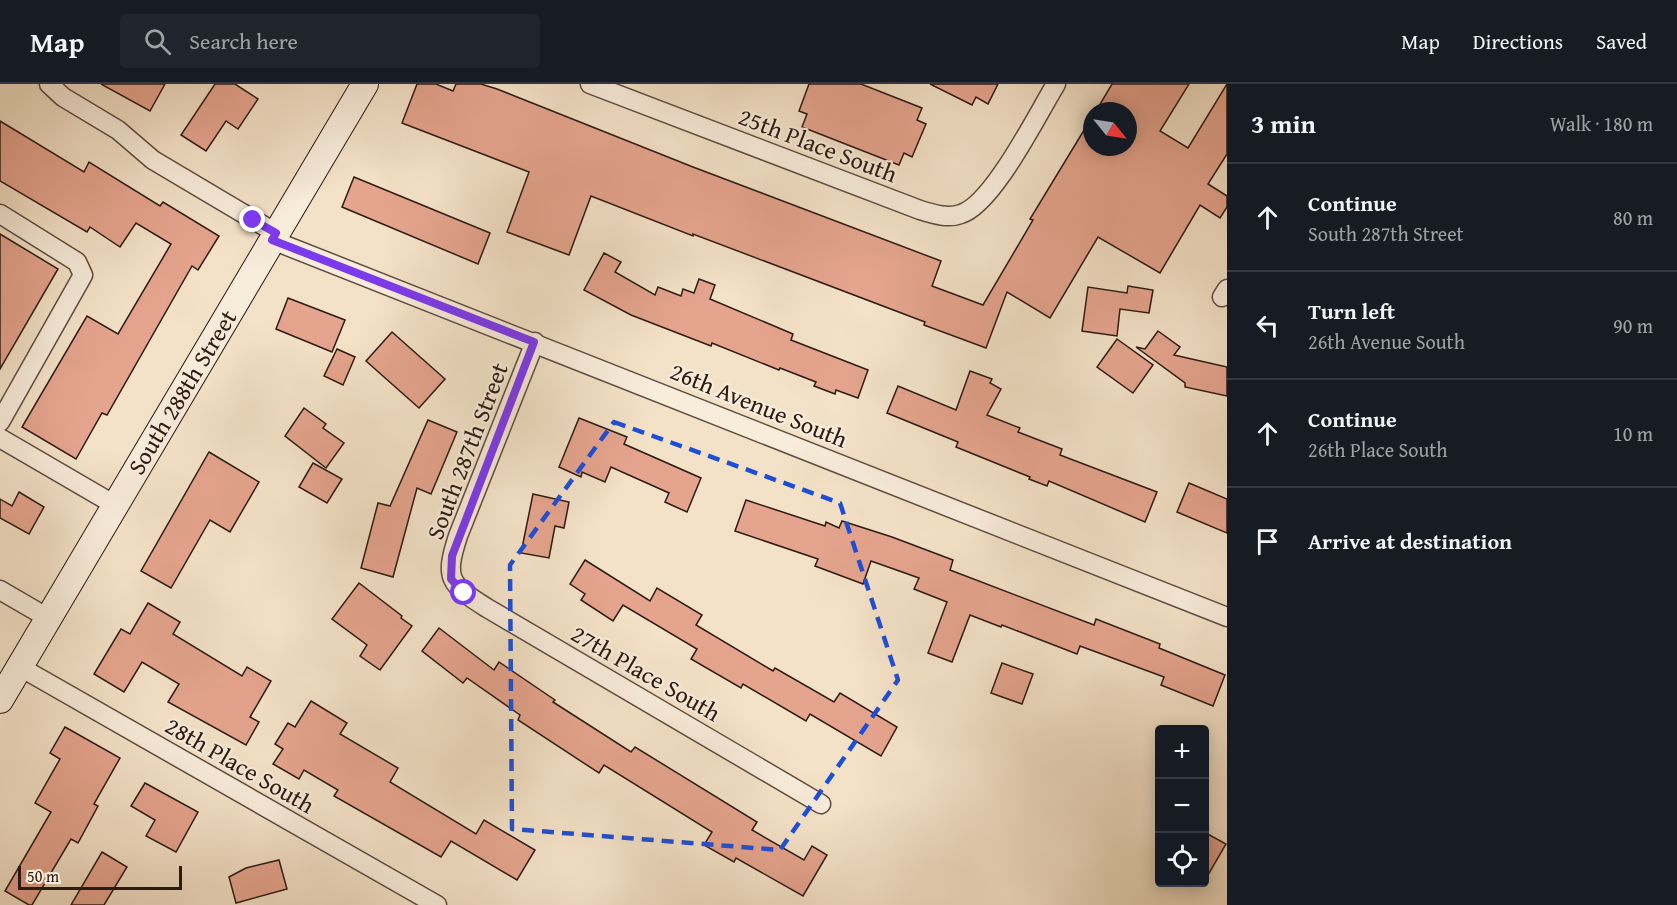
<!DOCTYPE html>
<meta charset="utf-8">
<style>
:root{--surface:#171b24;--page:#20242c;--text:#f1f3f6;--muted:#9ea1a6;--line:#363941}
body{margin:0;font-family:"Gentium Book Plus",serif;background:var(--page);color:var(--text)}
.controls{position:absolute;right:18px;bottom:18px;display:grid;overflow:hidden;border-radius:6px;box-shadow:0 3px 15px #0003}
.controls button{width:54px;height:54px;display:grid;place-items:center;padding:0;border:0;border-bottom:2px solid var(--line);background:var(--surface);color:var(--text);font:30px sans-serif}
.compass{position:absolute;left:1083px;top:18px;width:54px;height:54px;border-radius:50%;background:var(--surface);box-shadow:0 3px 15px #0003;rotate:120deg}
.scale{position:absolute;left:18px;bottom:15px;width:164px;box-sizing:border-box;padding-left:6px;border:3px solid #2d1a12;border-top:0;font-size:16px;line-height:21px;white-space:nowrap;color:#2d1a12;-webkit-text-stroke:4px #f8ecdb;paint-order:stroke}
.stop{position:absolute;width:18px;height:18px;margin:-14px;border:4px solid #7c3aed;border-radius:50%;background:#fff}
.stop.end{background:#7c3aed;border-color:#fff;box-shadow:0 2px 6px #0008}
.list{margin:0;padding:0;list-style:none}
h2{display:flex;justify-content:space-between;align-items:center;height:78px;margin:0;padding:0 24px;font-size:26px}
h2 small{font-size:20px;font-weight:400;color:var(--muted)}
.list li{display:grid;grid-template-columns:39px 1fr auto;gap:18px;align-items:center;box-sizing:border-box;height:108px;padding:0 24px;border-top:2px solid var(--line)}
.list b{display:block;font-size:22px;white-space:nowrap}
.list p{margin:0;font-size:20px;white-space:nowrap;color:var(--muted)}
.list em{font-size:20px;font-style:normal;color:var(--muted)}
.icon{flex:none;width:33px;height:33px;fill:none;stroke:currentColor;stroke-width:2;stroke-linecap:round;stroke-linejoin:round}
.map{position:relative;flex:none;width:1227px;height:821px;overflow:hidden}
header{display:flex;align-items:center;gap:36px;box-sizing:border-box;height:84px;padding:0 30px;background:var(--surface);border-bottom:2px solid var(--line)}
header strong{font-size:28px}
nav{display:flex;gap:33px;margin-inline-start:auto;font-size:21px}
.search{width:420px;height:54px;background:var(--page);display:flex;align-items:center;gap:15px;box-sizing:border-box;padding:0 21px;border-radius:6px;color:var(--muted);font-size:22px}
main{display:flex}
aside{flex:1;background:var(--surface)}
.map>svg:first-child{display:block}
.building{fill:#e5a48e;stroke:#2d1a12;stroke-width:1.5}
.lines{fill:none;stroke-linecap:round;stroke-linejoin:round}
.minor-casing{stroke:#5f4c40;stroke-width:21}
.secondary-casing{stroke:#2d1a12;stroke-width:28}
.minor{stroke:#f8ecdb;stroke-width:18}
.secondary{stroke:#f8ecdb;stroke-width:26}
.route{stroke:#7c3aed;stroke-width:8}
.marked{fill:none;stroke:#1d4ed8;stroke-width:4.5;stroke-dasharray:12 8;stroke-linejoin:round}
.labels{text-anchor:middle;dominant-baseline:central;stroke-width:4.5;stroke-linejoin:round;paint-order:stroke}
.street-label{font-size:24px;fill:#2d1a12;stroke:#f8ecdb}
</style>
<header>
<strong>Map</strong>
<div class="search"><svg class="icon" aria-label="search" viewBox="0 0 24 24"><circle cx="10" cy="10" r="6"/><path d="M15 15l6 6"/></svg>Search here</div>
<nav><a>Map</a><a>Directions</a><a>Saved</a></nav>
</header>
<main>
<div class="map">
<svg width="1227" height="821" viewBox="0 0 1227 821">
<rect width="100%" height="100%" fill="#f4e2c8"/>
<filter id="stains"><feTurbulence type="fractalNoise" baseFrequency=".00333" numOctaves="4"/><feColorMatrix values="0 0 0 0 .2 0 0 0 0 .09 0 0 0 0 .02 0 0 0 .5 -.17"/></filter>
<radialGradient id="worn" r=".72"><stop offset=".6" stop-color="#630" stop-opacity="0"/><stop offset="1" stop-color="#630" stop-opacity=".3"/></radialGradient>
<g class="building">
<polygon points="101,0 165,0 150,27"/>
<polygon points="215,0 235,0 258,15 238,45 226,37 206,67 181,51"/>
<polygon points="417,0 436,0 453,7 456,0 481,0 497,5 693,83 941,177 932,202 983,221 1033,136 1030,135 1092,33 1092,63 1128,63 1128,27 1096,27 1112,0 1189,0 1160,47 1188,64 1227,0 1227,70 1208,100 1227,112 1227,123 1220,134 1200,121 1160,189 1098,153 1050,234 1007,208 986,264 924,241 925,238 693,150 693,152 591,112 569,171 507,148 529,88 402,39"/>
<polygon points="809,0 861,0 922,24 917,36 926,40 912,73 904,69 899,81 802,43 807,30 799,27"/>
<polygon points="930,0 998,0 988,20 976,13 972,21"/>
<polygon points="0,37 84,88 89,78 160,122 163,118 219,152 198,186 192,182 107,331 102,329 76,375 22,343 87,232 118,250 171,160 136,139 120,163 90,143 87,148 0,97"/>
<polygon points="354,93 490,149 478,180 342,123"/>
<polygon points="0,150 58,185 0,285"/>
<polygon points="604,169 621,178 615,188 655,211 658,203 681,212 683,205 694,209 699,195 715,201 710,215 793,250 791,256 868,286 858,314 836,306 835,310 814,302 816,298 780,284 779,286 712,259 711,262 631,231 584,206"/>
<polygon points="1128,202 1153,206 1149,229 1120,225 1117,252 1082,247 1088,203 1127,209"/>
<polygon points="288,214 345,236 332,268 276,245"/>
<polygon points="1158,247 1180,263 1174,271 1227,283 1227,312 1185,303 1185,299 1136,263 1145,265"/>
<polygon points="392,248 445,295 419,324 366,277"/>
<polygon points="1117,255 1153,281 1133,309 1097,283"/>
<polygon points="337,265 355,273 343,301 324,292"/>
<polygon points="970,287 992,295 990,299 1001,305 987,331 1020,344 1018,348 1062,365 1060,371 1157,408 1145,438 1049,397 1047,402 1029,395 1030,393 956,363 958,358 887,329 898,302 956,326"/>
<polygon points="304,324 326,340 323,344 344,359 326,384 285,352"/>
<polygon points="579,334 627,353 624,360 701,394 687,428 665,418 669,409 611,383 605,398 582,388 581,393 559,383"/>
<polygon points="428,336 457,348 431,410 417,404 393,493 361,484 378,419 390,422"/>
<polygon points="209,368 259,398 230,448 210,436 171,504 141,487"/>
<polygon points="313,379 342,395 327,419 299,403"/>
<polygon points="1189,399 1227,415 1227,449 1177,428"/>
<polygon points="19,408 44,423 29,450 0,434 0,415 12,422"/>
<polygon points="533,410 569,418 564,444 555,442 549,474 521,469"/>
<polygon points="746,416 825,442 826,438 839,444 842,437 892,453 953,476 950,486 1094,541 1096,535 1160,560 1159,564 1225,591 1213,622 1161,601 1164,593 1080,562 1077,570 1002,541 1001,543 970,531 952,578 928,569 947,518 914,505 919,494 871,477 863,500 815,482 818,475 735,447"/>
<polygon points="585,476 650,517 657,504 702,531 696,541 773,587 775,584 834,618 840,609 897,643 881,672 810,630 806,637 743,600 741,604 691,575 697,565 623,521 613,537 581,516 585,510 570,500"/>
<polygon points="359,499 402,532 401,534 412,542 380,586 360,572 367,561 332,535"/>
<polygon points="148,519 180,538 173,550 242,592 247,583 271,597 250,633 259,638 246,661 168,618 179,600 142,578 124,608 94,590 121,545 130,550"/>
<polygon points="439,544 494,586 499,578 555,616 553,618 631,668 635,663 757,738 752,746 804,776 812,762 827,771 803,812 736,774 734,778 704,761 712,748 604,681 599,689 518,636 520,631 467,594 463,599 422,567"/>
<polygon points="1002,579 1033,590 1022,620 991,609"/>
<polygon points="311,617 347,639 340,650 398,684 390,698 476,750 484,736 535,766 517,796 451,757 441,773 334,712 338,706 304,686 299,695 273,680 283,665 275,660 288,639 295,643"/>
<polygon points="65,643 120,674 94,720 98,722 78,759 71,755 32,821 29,821 5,807 51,728 35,719 60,675 50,669"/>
<polygon points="145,699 198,728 176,768 146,752 155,736 131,722"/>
<polygon points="1204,748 1226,760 1204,798"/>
<polygon points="102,768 127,783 104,821 71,821"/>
<polygon points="279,776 287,805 236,819 229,793 246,784"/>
</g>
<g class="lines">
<g class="minor-casing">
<g id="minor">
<polyline points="49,0 63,13 118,46 153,76 276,149"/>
<path d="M590 0 920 126C933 130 948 135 961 130 993 120 1037 31 1056 0"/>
<polyline points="0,130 77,178 83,191 0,338"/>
<polyline points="272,156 1227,533"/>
<polyline points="1222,213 1227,205"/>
<path d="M535 258 458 452C444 495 449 500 487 524L821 720"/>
<polyline points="0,354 115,421"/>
<polyline points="0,506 48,534"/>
<polyline points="20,583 437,821"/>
</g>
</g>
<g class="secondary-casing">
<polyline id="secondary" points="0,616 365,0"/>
</g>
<use href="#minor" class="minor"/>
<use href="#secondary" class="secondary"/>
</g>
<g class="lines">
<polyline class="route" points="253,136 276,149 272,156 534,258 452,472 451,495 464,509"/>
</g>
<path class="marked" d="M614 338 840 419 898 596 780 766 512 745 510 481Z"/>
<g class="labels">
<g class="street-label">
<text transform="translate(818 61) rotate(21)">25th Place South</text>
<text transform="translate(182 308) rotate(-59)">South 288th Street</text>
<text transform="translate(759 321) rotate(22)">26th Avenue South</text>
<text transform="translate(467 367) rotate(-69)">South 287th Street</text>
<text transform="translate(646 589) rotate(30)">27th Place South</text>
<text transform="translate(240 681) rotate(30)">28th Place South</text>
</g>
</g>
<rect width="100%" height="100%" filter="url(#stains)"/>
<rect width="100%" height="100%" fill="url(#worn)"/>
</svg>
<div class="controls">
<button>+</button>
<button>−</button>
<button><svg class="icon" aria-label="locate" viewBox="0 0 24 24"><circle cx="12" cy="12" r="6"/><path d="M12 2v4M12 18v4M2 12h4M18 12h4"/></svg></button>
</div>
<svg class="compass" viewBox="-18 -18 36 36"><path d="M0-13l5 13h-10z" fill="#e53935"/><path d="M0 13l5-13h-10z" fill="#9ea1a6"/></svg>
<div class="scale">50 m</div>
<div class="stop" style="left:464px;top:509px"></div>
<div class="stop end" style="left:253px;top:136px"></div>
</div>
<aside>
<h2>3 min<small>Walk · 180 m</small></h2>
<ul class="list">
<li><svg class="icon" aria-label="ahead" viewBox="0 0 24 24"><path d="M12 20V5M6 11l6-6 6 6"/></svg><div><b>Continue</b><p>South 287th Street</p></div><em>80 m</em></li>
<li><svg class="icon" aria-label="left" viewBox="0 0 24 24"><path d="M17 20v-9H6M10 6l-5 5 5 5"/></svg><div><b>Turn left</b><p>26th Avenue South</p></div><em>90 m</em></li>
<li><svg class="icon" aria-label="ahead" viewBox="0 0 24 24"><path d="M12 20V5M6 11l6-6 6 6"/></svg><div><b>Continue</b><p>26th Place South</p></div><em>10 m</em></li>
<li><svg class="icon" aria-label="arrive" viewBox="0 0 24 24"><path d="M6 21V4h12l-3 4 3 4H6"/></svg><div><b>Arrive at destination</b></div></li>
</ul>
</aside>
</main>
